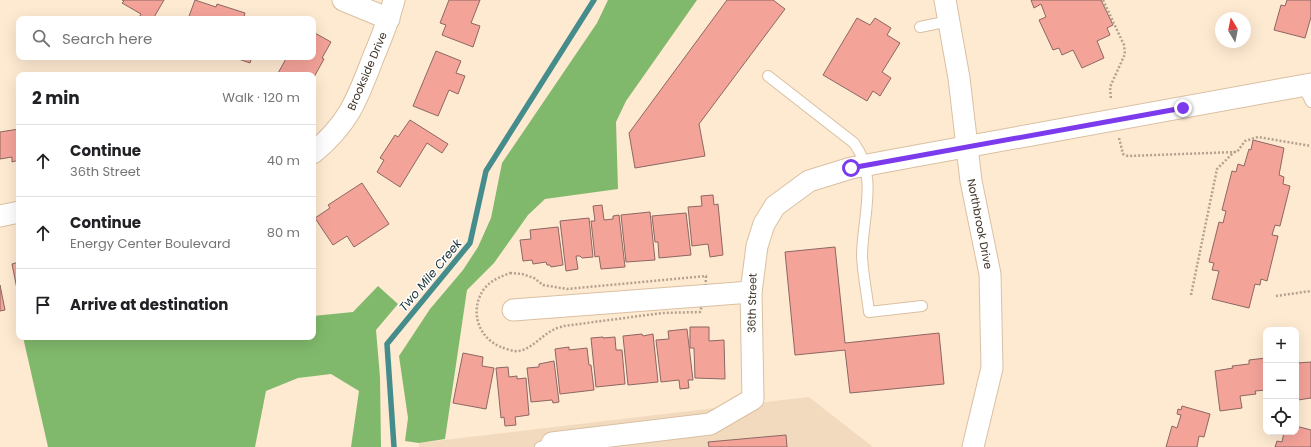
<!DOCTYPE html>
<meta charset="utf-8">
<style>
:root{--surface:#fff;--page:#f6f6f6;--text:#202124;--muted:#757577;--line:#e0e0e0}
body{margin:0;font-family:Poppins,sans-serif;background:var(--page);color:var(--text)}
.controls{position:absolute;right:12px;bottom:12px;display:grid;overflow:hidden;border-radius:8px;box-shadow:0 4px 16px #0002}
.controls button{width:36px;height:36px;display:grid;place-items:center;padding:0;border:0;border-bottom:1px solid var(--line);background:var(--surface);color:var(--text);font:20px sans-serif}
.compass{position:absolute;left:1215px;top:12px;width:36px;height:36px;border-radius:50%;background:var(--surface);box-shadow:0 4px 16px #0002;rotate:350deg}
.stop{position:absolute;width:12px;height:12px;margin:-9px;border:3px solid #7c3aed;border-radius:50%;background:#fff}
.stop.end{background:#7c3aed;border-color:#fff;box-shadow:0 1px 4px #0008}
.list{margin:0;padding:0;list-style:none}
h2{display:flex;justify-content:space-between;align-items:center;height:52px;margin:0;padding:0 16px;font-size:17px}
h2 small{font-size:13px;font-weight:400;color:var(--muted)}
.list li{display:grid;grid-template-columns:26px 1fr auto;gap:12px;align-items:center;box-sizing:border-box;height:72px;padding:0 16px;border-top:1px solid var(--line)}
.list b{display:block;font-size:15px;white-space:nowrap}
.list p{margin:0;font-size:13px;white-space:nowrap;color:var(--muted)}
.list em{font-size:13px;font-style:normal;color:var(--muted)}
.icon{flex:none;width:22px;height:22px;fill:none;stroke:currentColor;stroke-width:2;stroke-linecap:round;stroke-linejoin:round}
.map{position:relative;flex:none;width:1311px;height:447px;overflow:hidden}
.search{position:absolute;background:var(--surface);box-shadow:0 4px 16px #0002;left:16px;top:16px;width:300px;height:44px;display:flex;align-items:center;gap:10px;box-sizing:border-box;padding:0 14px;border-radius:8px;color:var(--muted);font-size:15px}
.panel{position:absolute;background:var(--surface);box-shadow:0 4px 16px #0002;left:16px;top:72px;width:300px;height:268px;border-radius:8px}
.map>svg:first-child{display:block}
.built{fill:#f2dabe}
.forest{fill:#80b96c}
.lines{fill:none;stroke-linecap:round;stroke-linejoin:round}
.stream{stroke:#448d8c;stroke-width:5.5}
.building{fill:#f4a399;stroke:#8d6762}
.lane-casing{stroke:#dac0a2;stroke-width:12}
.street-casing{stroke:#dac0a2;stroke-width:23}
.path{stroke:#b3a28f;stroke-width:2.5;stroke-dasharray:2 2;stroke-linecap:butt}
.lane{stroke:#fff;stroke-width:10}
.street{stroke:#fff;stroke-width:21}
.route{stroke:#7c3aed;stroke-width:5}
.labels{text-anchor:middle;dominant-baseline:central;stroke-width:3;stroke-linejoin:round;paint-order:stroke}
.street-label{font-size:11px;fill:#3d3327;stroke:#fff}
.water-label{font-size:12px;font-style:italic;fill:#162e2f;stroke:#fff}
</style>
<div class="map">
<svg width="1311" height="447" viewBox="0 0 1311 447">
<rect width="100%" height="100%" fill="#fee9d1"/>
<polygon class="built" points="809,397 873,447 419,447 419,443"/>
<g class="forest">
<polygon points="608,0 697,0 626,101 616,122 618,189 545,199 528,215 494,263 467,290 445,439 419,443 405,441 408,418 399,356 430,309 463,270 478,247 491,218 502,163 597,23"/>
<polygon points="378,286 398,304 376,330 380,377 381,447 351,447 359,391 331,374 298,378 266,391 255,447 48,447 23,337 313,337 313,316 353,312"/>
</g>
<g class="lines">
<polyline class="stream" points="394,447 387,344 470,243 486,171 594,0"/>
</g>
<g class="building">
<polygon points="122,0 164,0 153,19 138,19 141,14 122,3 124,1"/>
<polygon points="195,0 216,7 217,4 245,13 244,17 249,19 188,19"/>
<polygon points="449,0 480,0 471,23 480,26 473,47 442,35 446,25 440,23"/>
<polygon points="727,0 773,0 785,9 699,124 705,156 635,168 629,133"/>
<polygon points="1031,0 1101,0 1113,25 1107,28 1110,35 1097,41 1104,58 1082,68 1073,50 1062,55 1059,48 1053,50 1039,20 1046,17 1041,4 1034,8"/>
<polygon points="1287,0 1311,0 1311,17 1305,38 1274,30 1281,5 1285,6"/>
<polygon points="857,18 870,25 875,18 891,28 887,35 900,43 882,72 891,78 880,96 873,91 867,101 823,75"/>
<polygon points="313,32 331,42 322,58 324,59 314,77 313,75 277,75 287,57 313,57"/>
<polygon points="436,51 461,61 456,73 465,76 458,94 449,90 438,116 413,106"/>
<polygon points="233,57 252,57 250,63"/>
<polygon points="410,120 448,144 442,153 427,143 400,187 377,172 384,160 380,158 395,135 398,137"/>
<polygon points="19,129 19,160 12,162 12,157 0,159 0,132"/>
<polygon points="1253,140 1284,148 1279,175 1284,177 1283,184 1290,186 1280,226 1275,225 1272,235 1278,236 1267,281 1261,279 1260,285 1255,284 1249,308 1212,299 1219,271 1212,270 1214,263 1209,262 1219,222 1223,223 1226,211 1222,210 1232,171 1236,172 1238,164 1244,166 1249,149 1251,150"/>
<polygon points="362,183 389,224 354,247 347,236 333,245 315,218 330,208 328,205"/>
<polygon points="713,195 714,205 718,204 723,255 710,257 708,244 692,246 688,207 702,206 701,196"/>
<polygon points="602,205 604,220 613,219 613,216 619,215 625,267 601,269 599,256 595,257 591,221 595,221 593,206"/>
<polygon points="650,212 655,260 626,262 621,215"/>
<polygon points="686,213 691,255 659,258 658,242 655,242 652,216"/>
<polygon points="589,218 593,257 582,258 580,256 576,256 578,269 566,271 560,221"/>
<polygon points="558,227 563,265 551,267 550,265 547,265 546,262 533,264 532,260 523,261 520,240 531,239 530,230"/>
<polygon points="835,247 845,343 939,333 944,384 850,393 845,350 795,355 785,252"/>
<polygon points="19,262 19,299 12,264"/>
<polygon points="0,285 5,310 0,311"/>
<polygon points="690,327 709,327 709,341 724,340 725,379 695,378 694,348 690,348"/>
<polygon points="687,329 693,380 688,380 689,388 680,389 679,380 661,382 656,340 669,339 668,331"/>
<polygon points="642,334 643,336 653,334 658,382 628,385 623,336"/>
<polygon points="603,337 603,338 615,337 616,350 622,350 625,384 596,387 591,338"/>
<polygon points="569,347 569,350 587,348 589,365 591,365 594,390 560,394 555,349"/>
<polygon points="463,353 483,357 482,366 494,368 486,409 453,403"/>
<polygon points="1266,358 1266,390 1255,391 1256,394 1240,396 1242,408 1220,411 1215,371 1233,368 1232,366 1249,364 1249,360"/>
<polygon points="1296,359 1297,363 1311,362 1311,398 1298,400"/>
<polygon points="554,361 559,402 553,403 552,400 531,402 527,368 539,367 539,364"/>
<polygon points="508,367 509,377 517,376 517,379 526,378 529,415 515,417 516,425 505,426 504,417 501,418 496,368"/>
<polygon points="1182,406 1210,414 1204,437 1199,436 1197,447 1166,447 1172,426 1177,428 1181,415 1177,414 1178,409 1181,410"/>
<polygon points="1296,426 1311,430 1311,447 1275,447 1277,441 1282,442 1284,432 1296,432"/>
<polygon points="786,435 787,447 709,447 708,442"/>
</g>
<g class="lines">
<g class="lane-casing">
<g id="lane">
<polyline points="920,27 949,21"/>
<path d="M768 76 854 143C879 177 862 218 862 257 863 275 867 294 869 312L922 306"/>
<polyline points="1303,86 1311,102"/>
<polyline points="540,447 552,443"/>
</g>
</g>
<g class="street-casing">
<g id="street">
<polyline points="343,0 389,19"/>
<polyline points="945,0 959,78 971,181 990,274 992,368 973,447"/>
<path d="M313 153C349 123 357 100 373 58 381 39 389 20 394 0"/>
<polyline points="0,216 19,212"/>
<polyline points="513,310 751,292"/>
<polyline points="552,443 710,424 753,399 751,292 757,246 764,224 775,206 809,181 851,168 921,155 1311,84"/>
</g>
</g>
<g class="path">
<polyline points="1103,0 1124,45 1125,54 1110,87 1111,100"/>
<polyline points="1119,138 1123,154 1128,156 1237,152 1245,141 1258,137 1311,146"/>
<path d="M510 273 522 274 534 278 543 285 567 289 706 276 705 295 700 312 662 313 564 326C561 327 556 328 553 330 541 336 533 348 519 351 514 352 506 349 501 347 478 338 469 310 484 289 491 280 500 277 510 273Z"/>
<polyline points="1191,295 1217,169 1234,152"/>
<polyline points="1276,296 1311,291"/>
</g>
<use href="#lane" class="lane"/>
<use href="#street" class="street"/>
</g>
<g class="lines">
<polyline class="route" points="851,168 1183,108"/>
</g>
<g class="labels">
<g class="street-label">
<text transform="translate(367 71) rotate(-67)">Brookside Drive</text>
<text transform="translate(980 224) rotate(79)">Northbrook Drive</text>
<text transform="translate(752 303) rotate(-89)">36th Street</text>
</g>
<g class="water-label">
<text transform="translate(430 275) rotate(-50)">Two Mile Creek</text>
</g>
</g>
</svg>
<div class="controls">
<button>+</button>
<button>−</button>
<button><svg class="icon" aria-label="locate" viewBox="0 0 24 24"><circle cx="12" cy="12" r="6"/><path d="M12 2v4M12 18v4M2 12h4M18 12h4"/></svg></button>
</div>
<svg class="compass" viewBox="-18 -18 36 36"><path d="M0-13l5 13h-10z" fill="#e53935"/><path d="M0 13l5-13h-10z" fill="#757577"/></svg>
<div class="stop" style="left:851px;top:168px"></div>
<div class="stop end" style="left:1183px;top:108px"></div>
<div class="search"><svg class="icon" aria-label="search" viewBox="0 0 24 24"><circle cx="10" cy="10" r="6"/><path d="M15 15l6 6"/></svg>Search here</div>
<section class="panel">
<h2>2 min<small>Walk · 120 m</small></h2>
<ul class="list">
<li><svg class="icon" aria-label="ahead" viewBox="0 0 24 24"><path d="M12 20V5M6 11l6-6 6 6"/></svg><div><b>Continue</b><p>36th Street</p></div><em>40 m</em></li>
<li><svg class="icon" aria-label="ahead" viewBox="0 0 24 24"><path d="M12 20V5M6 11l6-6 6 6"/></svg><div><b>Continue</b><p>Energy Center Boulevard</p></div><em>80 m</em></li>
<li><svg class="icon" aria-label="arrive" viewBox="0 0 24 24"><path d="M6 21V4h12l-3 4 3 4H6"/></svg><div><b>Arrive at destination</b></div></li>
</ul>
</section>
</div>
